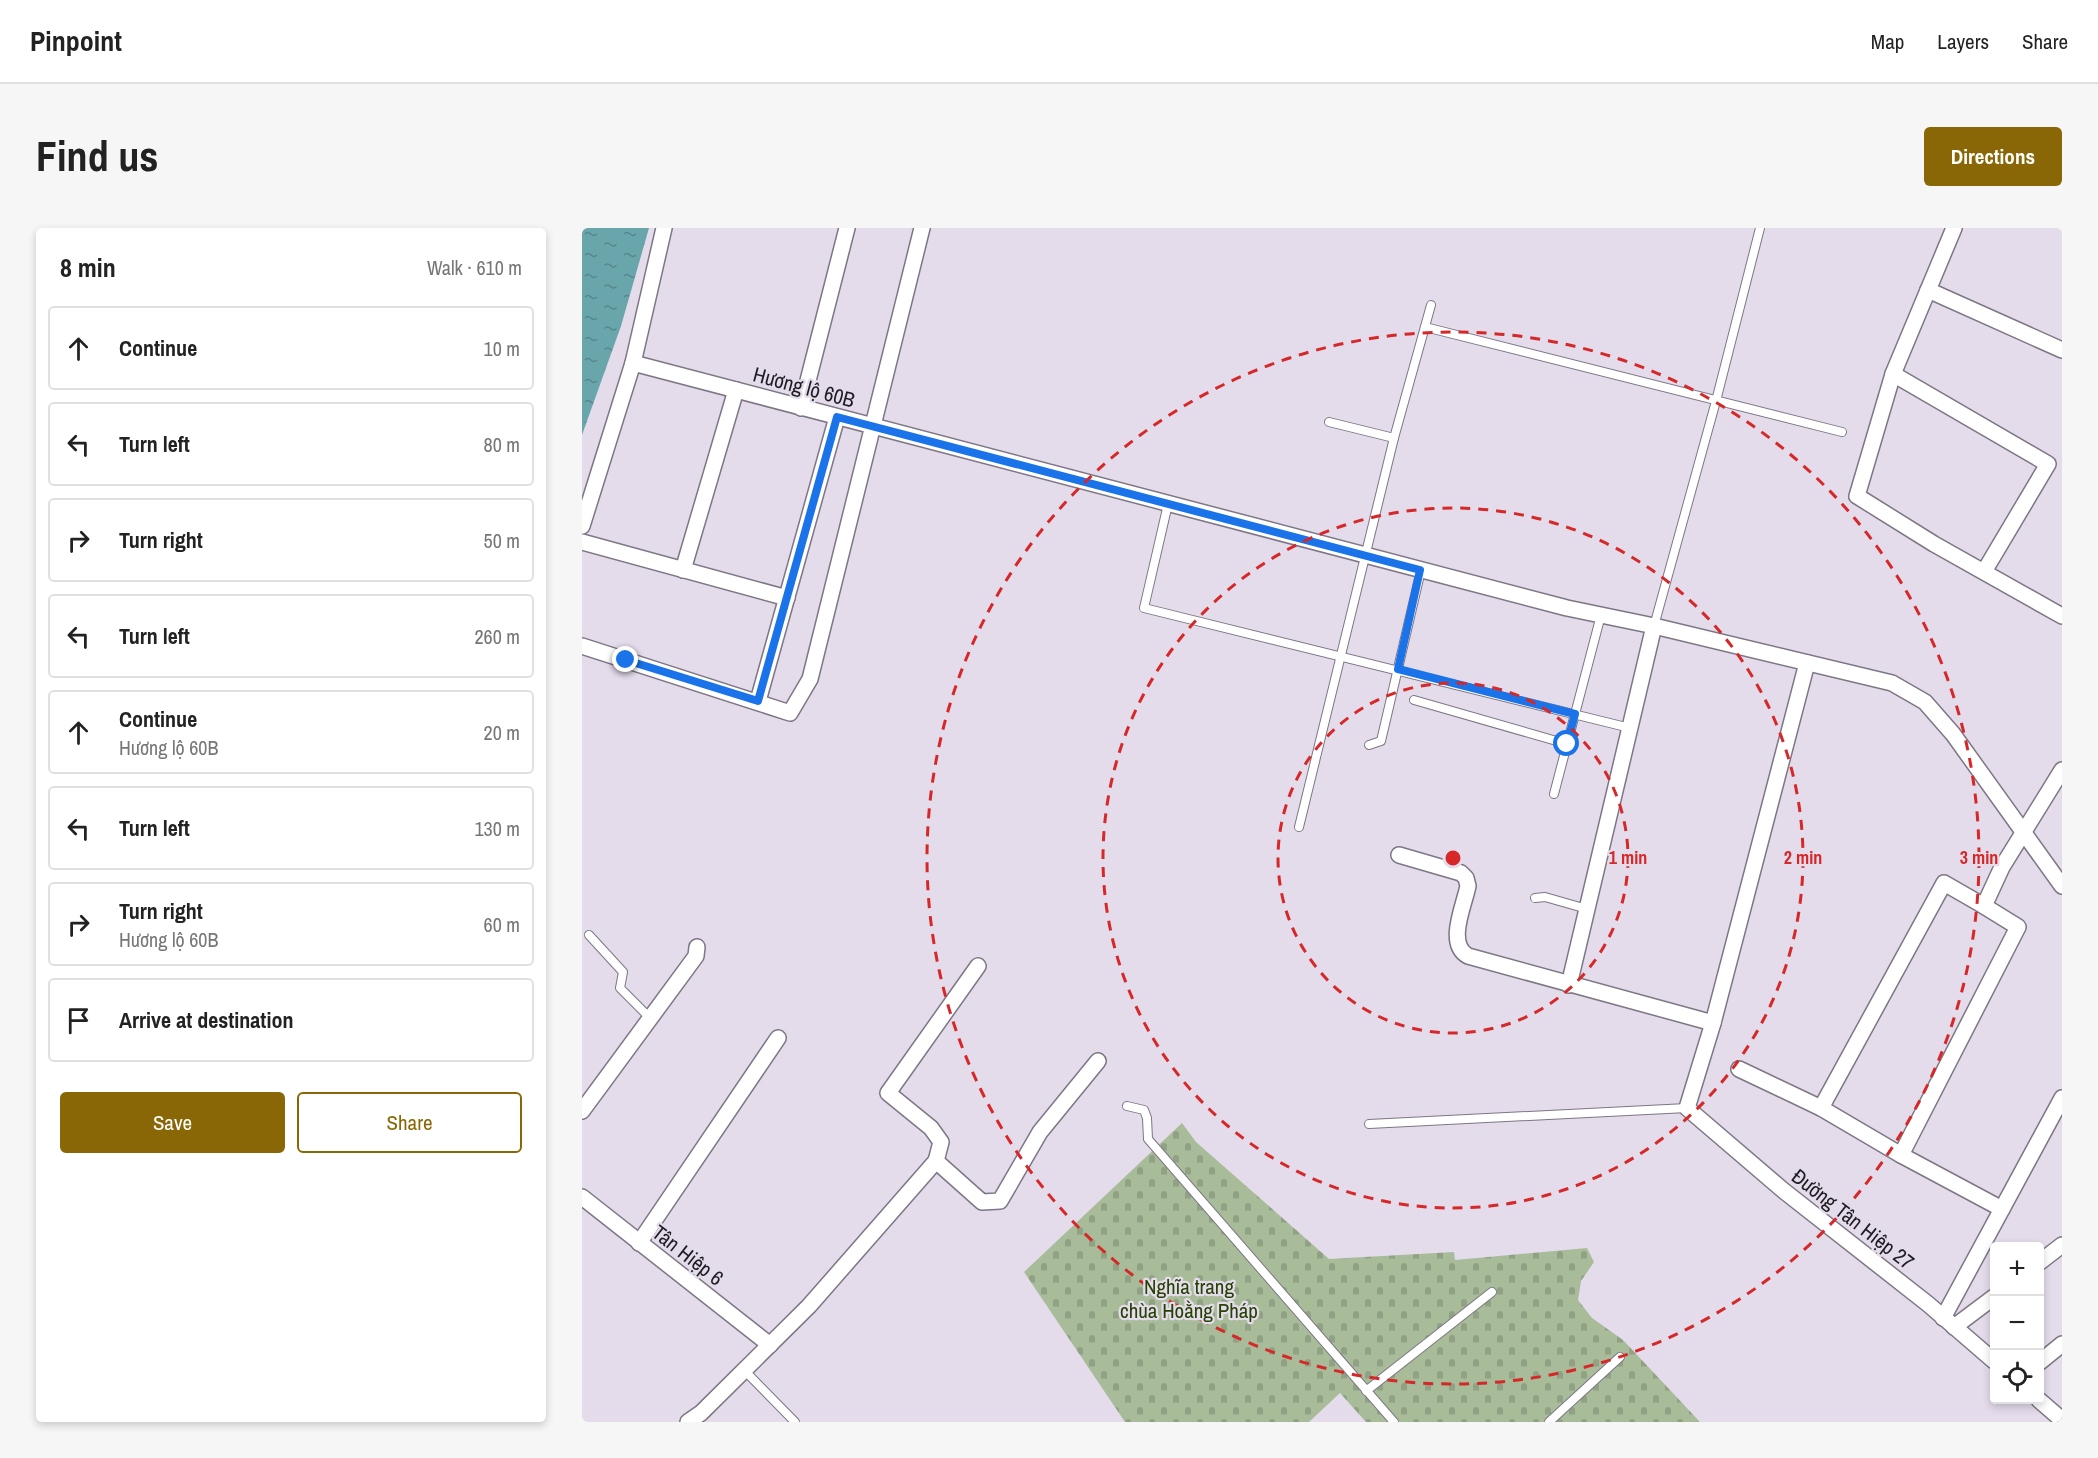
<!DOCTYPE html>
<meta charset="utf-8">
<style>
:root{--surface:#fff;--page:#f6f6f6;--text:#222;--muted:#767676;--line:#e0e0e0;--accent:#8a6706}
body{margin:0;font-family:"Archivo Narrow",sans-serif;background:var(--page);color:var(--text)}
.controls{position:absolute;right:18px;bottom:18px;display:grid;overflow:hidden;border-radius:6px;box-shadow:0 3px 9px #0003}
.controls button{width:54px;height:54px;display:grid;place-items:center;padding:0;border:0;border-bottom:2px solid var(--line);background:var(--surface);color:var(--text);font:30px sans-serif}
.stop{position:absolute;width:18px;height:18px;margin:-14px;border:4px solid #1a73e8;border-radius:50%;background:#fff}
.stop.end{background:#1a73e8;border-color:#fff;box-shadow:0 2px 6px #0008}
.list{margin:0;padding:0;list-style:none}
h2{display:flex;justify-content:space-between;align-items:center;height:78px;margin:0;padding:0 24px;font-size:26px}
h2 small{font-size:20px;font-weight:400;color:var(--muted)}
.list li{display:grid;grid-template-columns:39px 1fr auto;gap:18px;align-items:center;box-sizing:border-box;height:84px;margin:0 12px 12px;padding:0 12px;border:2px solid var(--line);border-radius:6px}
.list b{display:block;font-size:22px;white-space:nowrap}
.list p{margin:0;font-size:20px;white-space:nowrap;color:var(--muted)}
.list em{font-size:20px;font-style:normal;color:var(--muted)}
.actions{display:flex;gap:12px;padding:18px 24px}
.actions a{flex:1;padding:14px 0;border:2px solid var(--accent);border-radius:6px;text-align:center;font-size:21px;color:var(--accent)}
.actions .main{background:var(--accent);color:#fff}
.icon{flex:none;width:33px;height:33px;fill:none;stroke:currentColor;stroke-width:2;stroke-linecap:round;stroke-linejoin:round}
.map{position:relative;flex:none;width:1480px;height:1194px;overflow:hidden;border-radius:6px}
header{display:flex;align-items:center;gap:36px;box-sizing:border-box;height:84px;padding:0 30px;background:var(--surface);border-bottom:2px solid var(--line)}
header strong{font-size:28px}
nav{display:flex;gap:33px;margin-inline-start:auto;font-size:21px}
.intro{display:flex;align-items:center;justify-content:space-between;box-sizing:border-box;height:144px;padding:0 36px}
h1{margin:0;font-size:42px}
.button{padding:15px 27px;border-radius:6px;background:var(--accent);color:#fff;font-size:21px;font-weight:700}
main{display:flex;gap:36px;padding:0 36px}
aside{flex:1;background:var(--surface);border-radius:6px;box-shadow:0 3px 9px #0003}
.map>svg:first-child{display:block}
.cemetery{fill:url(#cemetery-stones)}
.water{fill:url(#water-ripples)}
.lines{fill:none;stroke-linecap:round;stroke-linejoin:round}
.lane-casing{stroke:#7e7684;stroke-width:10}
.street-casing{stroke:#7e7684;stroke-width:18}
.lane{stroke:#fff;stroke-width:8}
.street{stroke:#fff;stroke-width:15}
.route{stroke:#1a73e8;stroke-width:8}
.ring{fill:none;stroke:#d62828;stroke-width:3;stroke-dasharray:10 8}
.labels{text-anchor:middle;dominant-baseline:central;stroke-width:4.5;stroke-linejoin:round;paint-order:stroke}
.street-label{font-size:21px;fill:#1f1c21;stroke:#e4dbeb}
.park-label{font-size:21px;fill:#254202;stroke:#e4dbeb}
.centre{fill:#d62828;stroke:#e4dbeb;stroke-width:3}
.ring-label{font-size:18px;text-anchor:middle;font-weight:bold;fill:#d62828;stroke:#e4dbeb;stroke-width:4.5;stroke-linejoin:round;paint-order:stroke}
</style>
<header>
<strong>Pinpoint</strong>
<nav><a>Map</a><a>Layers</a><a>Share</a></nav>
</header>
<div class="intro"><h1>Find us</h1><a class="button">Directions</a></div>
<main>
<aside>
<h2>8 min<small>Walk · 610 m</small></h2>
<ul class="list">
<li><svg class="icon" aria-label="ahead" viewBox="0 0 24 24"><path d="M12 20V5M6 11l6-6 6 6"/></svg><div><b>Continue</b></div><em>10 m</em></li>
<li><svg class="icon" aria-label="left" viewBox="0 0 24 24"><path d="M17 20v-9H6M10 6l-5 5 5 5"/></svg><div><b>Turn left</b></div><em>80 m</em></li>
<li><svg class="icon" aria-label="right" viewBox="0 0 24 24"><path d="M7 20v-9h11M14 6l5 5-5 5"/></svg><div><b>Turn right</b></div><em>50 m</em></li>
<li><svg class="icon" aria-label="left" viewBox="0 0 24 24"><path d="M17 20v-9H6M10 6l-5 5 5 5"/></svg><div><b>Turn left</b></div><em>260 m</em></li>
<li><svg class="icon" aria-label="ahead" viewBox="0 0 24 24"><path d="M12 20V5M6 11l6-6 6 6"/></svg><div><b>Continue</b><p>Hương lộ 60B</p></div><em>20 m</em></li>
<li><svg class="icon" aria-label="left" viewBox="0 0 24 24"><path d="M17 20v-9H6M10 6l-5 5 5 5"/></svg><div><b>Turn left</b></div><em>130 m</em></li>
<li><svg class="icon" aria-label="right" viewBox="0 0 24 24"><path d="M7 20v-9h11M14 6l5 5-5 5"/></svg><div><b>Turn right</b><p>Hương lộ 60B</p></div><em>60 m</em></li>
<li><svg class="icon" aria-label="arrive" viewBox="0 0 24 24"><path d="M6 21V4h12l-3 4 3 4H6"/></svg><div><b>Arrive at destination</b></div></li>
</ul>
<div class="actions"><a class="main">Save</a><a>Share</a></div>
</aside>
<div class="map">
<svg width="1480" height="1194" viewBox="0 0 1480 1194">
<defs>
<pattern id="cemetery-stones" width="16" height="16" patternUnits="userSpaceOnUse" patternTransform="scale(1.5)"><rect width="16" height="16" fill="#a8bc9a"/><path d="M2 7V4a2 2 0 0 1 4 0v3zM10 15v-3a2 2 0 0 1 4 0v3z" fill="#90a184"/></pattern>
<pattern id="water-ripples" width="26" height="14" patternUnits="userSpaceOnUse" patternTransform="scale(1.5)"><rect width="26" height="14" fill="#69a6ab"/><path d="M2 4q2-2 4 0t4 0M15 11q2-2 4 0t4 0" fill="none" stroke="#56868b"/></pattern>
</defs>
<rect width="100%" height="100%" fill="#e4dbeb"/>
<polygon class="cemetery" points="600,895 614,914 747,1031 872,1024 873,1032 1005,1020 1012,1034 999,1053 996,1072 1010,1090 1041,1112 1118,1194 784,1194 758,1165 727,1194 543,1194 442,1044"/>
<polygon class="water" points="0,0 67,0 39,98 0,207"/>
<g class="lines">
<g class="lane-casing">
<g id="lane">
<polyline points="843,99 1260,204"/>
<polyline points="747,194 812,210"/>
<polyline points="586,276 562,380 1048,500"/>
<polyline points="1072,398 1134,173 1178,0"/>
<polyline points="832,472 985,516"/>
<polyline points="787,517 799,513 839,342"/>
<polyline points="972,566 1019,387"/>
<polyline points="717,599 812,210 849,77"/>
<polyline points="953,670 963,669 1005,681"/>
<polyline points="7,707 41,744 38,760 68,790"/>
<polyline points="545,878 562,882 565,890 566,911 812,1194"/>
<polyline points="787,896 1105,880"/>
<polyline points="162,1142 213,1194"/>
<polyline points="784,1163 910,1064"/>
<polyline points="967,1194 1038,1129"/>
</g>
</g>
<g class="street-casing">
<g id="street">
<polyline points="1372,0 1311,146 1275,268 1352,316 1480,388"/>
<polyline points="1346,62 1480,122"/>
<polyline points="51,135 985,380 1072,398 1310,455 1343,474 1371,506 1480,658"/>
<polyline points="1311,146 1466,236 1403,342"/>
<polyline points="219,180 265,0"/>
<polyline points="0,298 51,135 82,0"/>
<polyline points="0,314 205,370"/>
<polyline points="101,342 154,162"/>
<polyline points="0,418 208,485 228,451 340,0"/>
<polyline points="1225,435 1131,795 1105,880 1202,963 1346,1076 1412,1133"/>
<polyline points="176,473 255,189"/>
<path d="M817 627 879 645 884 650 886 658C882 678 864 716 886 728L1131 795"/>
<polyline points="987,757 1072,398"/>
<polyline points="1157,841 1239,880 1319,927"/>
<polyline points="1239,880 1362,655 1402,678"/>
<polyline points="0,883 114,728 115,719"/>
<polyline points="354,933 400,974 418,973 458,904 516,833"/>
<polyline points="0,969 188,1117"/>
<polyline points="1420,981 1319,927 1436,699 1402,678 1420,639 1480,542"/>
<polyline points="57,1015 196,810"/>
<polyline points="1458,1034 1480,1017"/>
<polyline points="1361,1090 1480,870"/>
<polyline points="1372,1099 1412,1069"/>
<polyline points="1458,1134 1480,1116"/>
<polyline points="1457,1172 1480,1192"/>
<polyline points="106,1194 119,1185 227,1078 354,933 359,914 349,900 306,865 396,738"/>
</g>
</g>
<use href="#lane" class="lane"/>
<use href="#street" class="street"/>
</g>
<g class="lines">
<polyline class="route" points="44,432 176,473 255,189 838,342 816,441 993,486 985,516"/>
</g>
<g class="ring">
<circle cx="871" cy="630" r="175"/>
<circle cx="871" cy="630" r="350"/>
<circle cx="871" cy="630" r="526"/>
</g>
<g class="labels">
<g class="street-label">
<text transform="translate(222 159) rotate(15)">Hương lộ 60B</text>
<text transform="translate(1271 991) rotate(38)">Đường Tân Hiệp 27</text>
<text transform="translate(106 1027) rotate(38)">Tân Hiệp 6</text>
</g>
<g class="park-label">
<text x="607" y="1058">Nghĩa trang<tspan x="607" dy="24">chùa Hoằng Pháp</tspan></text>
</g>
</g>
<circle cx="871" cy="630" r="9" class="centre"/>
<g class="ring-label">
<text x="1046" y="636">1 min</text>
<text x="1221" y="636">2 min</text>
<text x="1397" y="636">3 min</text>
</g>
</svg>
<div class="controls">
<button>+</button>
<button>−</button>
<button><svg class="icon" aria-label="locate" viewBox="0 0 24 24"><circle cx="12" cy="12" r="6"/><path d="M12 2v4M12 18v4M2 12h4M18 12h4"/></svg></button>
</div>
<div class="stop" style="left:985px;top:516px"></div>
<div class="stop end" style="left:44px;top:432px"></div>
</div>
</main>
